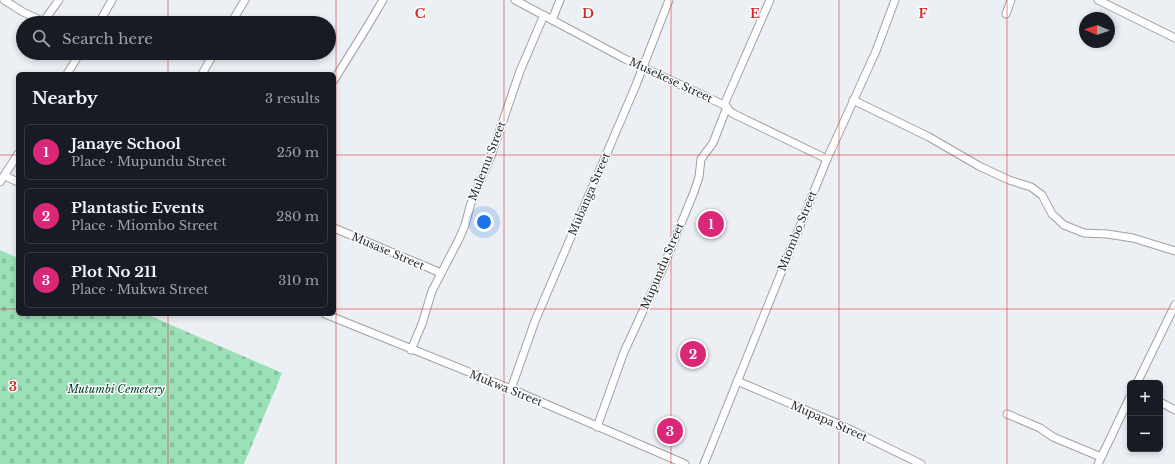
<!DOCTYPE html>
<meta charset="utf-8">
<style>
:root{--surface:#171b24;--page:#242831;--text:#f1f3f6;--muted:#9ea1a6;--line:#363941;--accent:#db2777}
body{margin:0;font-family:"Libre Baskerville",serif;background:var(--page);color:var(--text)}
.controls{position:absolute;right:12px;bottom:12px;display:grid;overflow:hidden;border-radius:6px;box-shadow:0 2px 6px #0003}
.controls button{width:36px;height:36px;display:grid;place-items:center;padding:0;border:0;border-bottom:1px solid var(--line);background:var(--surface);color:var(--text);font:20px sans-serif}
.compass{position:absolute;left:1079px;top:12px;width:36px;height:36px;border-radius:50%;background:var(--surface);box-shadow:0 2px 6px #0003;rotate:272deg}
.you{position:absolute;left:484px;top:222px;width:14px;height:14px;margin:-10px;border:3px solid #fff;border-radius:50%;background:#1a73e8;box-shadow:0 0 0 6px #1a73e833}
.badge{display:grid;place-items:center;width:26px;height:26px;border-radius:50%;background:var(--accent);color:#fff;font-size:13px;font-weight:700}
.pin{position:absolute;translate:-50% -50%;border:2px solid #fff;box-shadow:0 1px 4px #0006}
.list{margin:0;padding:0;list-style:none}
h2{display:flex;justify-content:space-between;align-items:center;height:52px;margin:0;padding:0 16px;font-size:17px}
h2 small{font-size:13px;font-weight:400;color:var(--muted)}
.list li{display:grid;grid-template-columns:26px 1fr auto;gap:12px;align-items:center;box-sizing:border-box;height:56px;margin:0 8px 8px;padding:0 8px;border:1px solid var(--line);border-radius:6px}
.list b{display:block;font-size:15px;white-space:nowrap}
.list p{margin:0;font-size:13px;white-space:nowrap;color:var(--muted)}
.list em{font-size:13px;font-style:normal;color:var(--muted)}
.icon{flex:none;width:22px;height:22px;fill:none;stroke:currentColor;stroke-width:2;stroke-linecap:round;stroke-linejoin:round}
.map{position:relative;flex:none;width:1175px;height:464px;overflow:hidden}
.search{position:absolute;background:var(--surface);box-shadow:0 2px 6px #0003;left:16px;top:16px;width:320px;height:44px;display:flex;align-items:center;gap:10px;box-sizing:border-box;padding:0 14px;border-radius:22px;color:var(--muted);font-size:15px}
.panel{position:absolute;background:var(--surface);box-shadow:0 2px 6px #0003;left:16px;top:72px;width:320px;height:244px;border-radius:6px}
.map>svg:first-child{display:block}
.cemetery{fill:url(#cemetery-stones)}
.lines{fill:none;stroke-linecap:round;stroke-linejoin:round}
.minor-casing{stroke:#9da0a5;stroke-width:9}
.minor{stroke:#fff;stroke-width:7}
.grid{fill:none;stroke:#d62828;stroke-width:1;stroke-opacity:0.55}
.labels{text-anchor:middle;dominant-baseline:central;stroke-width:3;stroke-linejoin:round;paint-order:stroke}
.street-label{font-size:11px;fill:#2b2d2f;stroke:#fbfdfe}
.park-label{font-size:11px;font-style:italic;fill:#003c22;stroke:#fbfdfe}
.grid-label{font-size:13px;text-anchor:middle;font-weight:bold;fill:#d62828;stroke:#fbfdfe;stroke-width:3;stroke-linejoin:round;paint-order:stroke}
</style>
<div class="map">
<svg width="1175" height="464" viewBox="0 0 1175 464">
<defs>
<pattern id="cemetery-stones" width="16" height="16" patternUnits="userSpaceOnUse"><rect width="16" height="16" fill="#9ce0b8"/><path d="M2 7V4a2 2 0 0 1 4 0v3zM10 15v-3a2 2 0 0 1 4 0v3z" fill="#87c09e"/></pattern>
</defs>
<rect width="100%" height="100%" fill="#eceff4"/>
<polygon class="cemetery" points="0,250 18,258 18,314 146,314 282,373 244,464 0,464"/>
<g class="lines">
<g class="minor-casing">
<g id="minor">
<polyline points="4,0 23,12 46,23"/>
<polyline points="515,0 625,59 724,105 732,113 738,116 827,159"/>
<polyline points="1098,0 1175,38"/>
<polyline points="1006,14 1011,0"/>
<polyline points="552,20 560,0"/>
<polyline points="43,22 59,0"/>
<polyline points="99,23 112,0"/>
<polyline points="231,23 245,0"/>
<polyline points="67,74 80,53"/>
<polyline points="202,74 214,53"/>
<polyline points="334,80 367,27 383,0"/>
<polyline points="853,100 929,137 979,166 1009,180 1031,187 1042,195 1052,214 1064,225 1084,233 1107,234 1133,238 1175,251"/>
<polyline points="724,105 770,0"/>
<polyline points="5,176 18,182"/>
<polyline points="0,182 18,154"/>
<polyline points="334,228 441,273"/>
<polyline points="325,314 511,389 685,464"/>
<polyline points="411,350 422,324 432,291 459,239 465,225 471,203 491,156 520,71 544,15"/>
<polyline points="737,381 841,425 921,464"/>
<polyline points="1137,383 1175,305"/>
<polyline points="511,389 535,321 636,85 669,0"/>
<polyline points="1160,402 1175,410"/>
<polyline points="1007,414 1040,428 1053,437 1101,457"/>
<polyline points="597,427 624,352 662,270 694,192 699,177 701,159 713,143 727,107"/>
<polyline points="704,464 827,159 876,51 895,0"/>
<polyline points="1098,464 1130,397"/>
</g>
</g>
<use href="#minor" class="minor"/>
</g>
<path class="grid" d="M168 0V23M336 0V464M504 0V464M671 0V464M839 0V464M1007 0V464M168 53V74M0 155H18M334 155H1175M0 309H18M334 309H1175M168 314V464"/>
<g class="labels">
<g class="street-label">
<text transform="translate(671 80) rotate(25)">Musekese Street</text>
<text transform="translate(487 161) rotate(-69)">Mulemu Street</text>
<text transform="translate(589 194) rotate(-67)">Mubanga Street</text>
<text transform="translate(797 231) rotate(-68)">Miombo Street</text>
<text transform="translate(388 251) rotate(23)">Musase Street</text>
<text transform="translate(662 266) rotate(-67)">Mupundu Street</text>
<text transform="translate(506 388) rotate(22)">Mukwa Street</text>
<text transform="translate(829 421) rotate(24)">Mupapa Street</text>
</g>
<g class="park-label">
<text x="116" y="389">Mutumbi Cemetery</text>
</g>
</g>
<g class="grid-label">
<text x="420" y="18">C</text>
<text x="588" y="18">D</text>
<text x="755" y="18">E</text>
<text x="923" y="18">F</text>
<text x="13" y="391">3</text>
</g>
</svg>
<div class="controls">
<button>+</button>
<button>−</button>
</div>
<svg class="compass" viewBox="-18 -18 36 36"><path d="M0-13l5 13h-10z" fill="#e53935"/><path d="M0 13l5-13h-10z" fill="#9ea1a6"/></svg>
<div class="you"></div>
<div class="pin badge" style="left:711px;top:224px">1</div>
<div class="pin badge" style="left:693px;top:354px">2</div>
<div class="pin badge" style="left:670px;top:431px">3</div>
<div class="search"><svg class="icon" aria-label="search" viewBox="0 0 24 24"><circle cx="10" cy="10" r="6"/><path d="M15 15l6 6"/></svg>Search here</div>
<section class="panel">
<h2>Nearby<small>3 results</small></h2>
<ul class="list">
<li><span class="badge">1</span><div><b>Janaye School</b><p>Place · Mupundu Street</p></div><em>250 m</em></li>
<li><span class="badge">2</span><div><b>Plantastic Events</b><p>Place · Miombo Street</p></div><em>280 m</em></li>
<li><span class="badge">3</span><div><b>Plot No 211</b><p>Place · Mukwa Street</p></div><em>310 m</em></li>
</ul>
</section>
</div>
